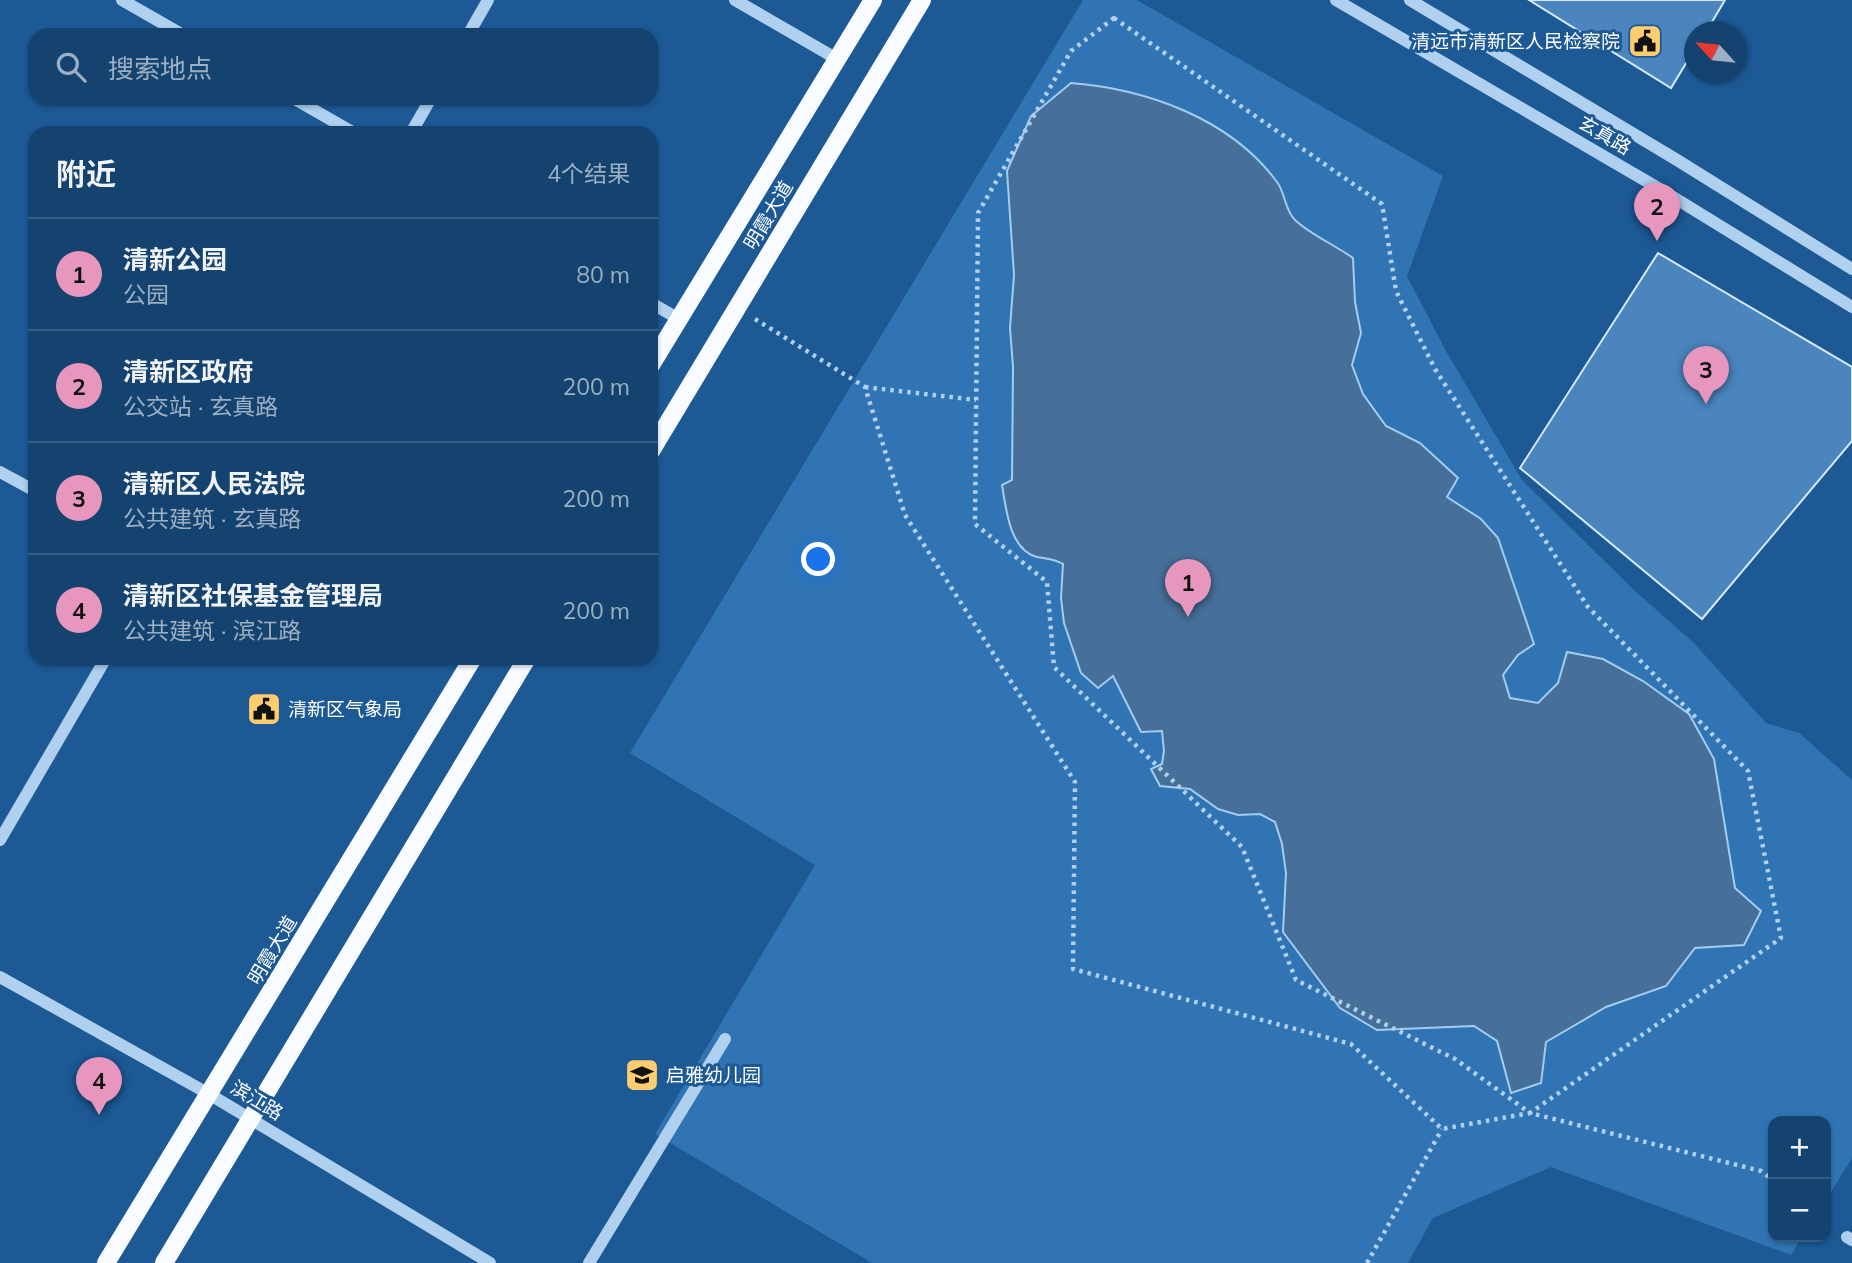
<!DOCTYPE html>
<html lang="zh">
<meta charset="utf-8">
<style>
:root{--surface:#154370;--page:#1e4a75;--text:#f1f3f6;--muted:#9db0c3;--line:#345c83;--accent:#e797bd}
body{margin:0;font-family:Mulish,"Noto Sans SC",sans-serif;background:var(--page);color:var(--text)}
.controls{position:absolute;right:21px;bottom:21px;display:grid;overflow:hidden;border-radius:14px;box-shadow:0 2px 5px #0004}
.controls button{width:63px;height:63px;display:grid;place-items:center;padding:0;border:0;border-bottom:2px solid var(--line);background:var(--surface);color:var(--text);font:35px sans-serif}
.compass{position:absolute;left:1684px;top:21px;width:63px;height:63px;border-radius:50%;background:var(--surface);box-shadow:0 2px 5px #0004;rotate:297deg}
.you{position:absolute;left:819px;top:560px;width:24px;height:24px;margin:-18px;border:5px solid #fff;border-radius:50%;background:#1a73e8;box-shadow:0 0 0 10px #1a73e833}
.badge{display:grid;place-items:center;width:46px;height:46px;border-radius:50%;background:var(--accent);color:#111;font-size:23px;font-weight:700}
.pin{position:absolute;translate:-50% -58px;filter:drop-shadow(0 2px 4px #0008)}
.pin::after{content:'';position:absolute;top:37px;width:24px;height:21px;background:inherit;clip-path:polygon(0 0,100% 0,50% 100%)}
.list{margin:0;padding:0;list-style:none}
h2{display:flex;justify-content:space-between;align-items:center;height:91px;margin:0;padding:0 28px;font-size:30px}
h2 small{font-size:23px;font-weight:400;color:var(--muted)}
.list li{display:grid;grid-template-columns:46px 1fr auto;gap:21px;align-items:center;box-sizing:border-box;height:112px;padding:0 28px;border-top:2px solid var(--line)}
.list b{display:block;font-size:26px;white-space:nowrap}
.list p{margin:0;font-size:23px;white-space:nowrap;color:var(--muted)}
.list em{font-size:23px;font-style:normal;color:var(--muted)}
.icon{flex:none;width:38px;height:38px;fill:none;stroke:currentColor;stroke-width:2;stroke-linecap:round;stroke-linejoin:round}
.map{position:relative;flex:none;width:1852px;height:1263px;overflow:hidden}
.search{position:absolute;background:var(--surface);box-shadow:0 2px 5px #0004;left:28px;top:28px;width:630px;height:77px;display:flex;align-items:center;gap:18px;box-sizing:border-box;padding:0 24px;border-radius:21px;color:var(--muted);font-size:26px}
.panel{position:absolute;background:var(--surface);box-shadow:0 2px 5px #0004;left:28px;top:126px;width:630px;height:539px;border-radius:21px}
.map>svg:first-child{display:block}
.green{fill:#3074b3}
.water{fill:#46709a;stroke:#a3ccf1;stroke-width:2}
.building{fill:#4a85be;stroke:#d6e9fb;stroke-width:2}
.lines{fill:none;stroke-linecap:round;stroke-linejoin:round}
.path{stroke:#afd0ef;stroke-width:4.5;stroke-dasharray:3.5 5;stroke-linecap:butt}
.minor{stroke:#afd0ef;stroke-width:12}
.major{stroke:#f8fbff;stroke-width:18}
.labels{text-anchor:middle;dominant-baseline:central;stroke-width:6;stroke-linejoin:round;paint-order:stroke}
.poi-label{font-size:19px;fill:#fff;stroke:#1c5995;text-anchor:start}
.street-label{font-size:19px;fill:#fff;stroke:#1c5995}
</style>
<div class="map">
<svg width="1852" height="1263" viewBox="0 0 1852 1263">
<rect width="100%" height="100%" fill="#1c5995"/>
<polygon class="green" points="1083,0 1137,0 1443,176 1407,276 1446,351 1522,480 1636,592 1693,642 1766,723 1799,733 1852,780 1852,1158 1826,1200 1826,1121 1773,1121 1773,1237 1802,1237 1791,1255 1551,1167 1433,1218 1408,1263 872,1263 655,1134 815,865 630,753"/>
<path class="water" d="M1071 83C1146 89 1230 118 1277 182 1285 192 1285 211 1295 220 1311 235 1335 245 1353 258L1355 302 1361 333 1352 365 1363 394 1386 426 1420 443 1458 478 1447 497 1481 519 1498 538 1534 644 1518 655 1503 675 1510 698 1538 703 1558 683 1567 652 1603 659 1643 681 1689 714 1714 759 1735 888 1761 911 1744 945 1695 948 1666 986 1606 1007 1546 1042 1541 1083 1511 1093 1497 1041 1474 1026 1377 1030 1340 1008 1283 932 1286 873 1282 844 1275 822 1260 814 1238 815 1218 809 1190 789 1160 786 1151 769 1162 764 1164 751 1162 731 1141 732 1113 676 1098 688 1081 673 1064 623 1061 598 1063 564C1053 558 1047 559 1037 557 1009 550 1006 507 1002 485L1012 480 1013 367 1010 328 1014 275 1007 171 1031 116Z"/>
<g class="building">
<polygon points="1529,0 1725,0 1706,32 1694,32 1694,50 1671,88"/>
<polygon points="1658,253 1852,367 1852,441 1702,619 1520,468"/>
</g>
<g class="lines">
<g class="path">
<polygon points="1114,18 1382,204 1396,291 1435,369 1588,607 1748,771 1781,938 1530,1113 1455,1059 1296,980 1242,847 1054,667 1047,582 975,524 978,213 1071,51"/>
<polyline points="755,319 865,387 905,515 1075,782 1073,969 1351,1044 1442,1129 1530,1113 1761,1171 1773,1180"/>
<polyline points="865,387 976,400"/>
<polyline points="1367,1263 1442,1129"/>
</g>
<g class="minor">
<polyline points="122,0 183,35"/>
<polyline points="735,0 837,59"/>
<polyline points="1336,0 1665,192 1852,307"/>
<polyline points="1410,0 1677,160 1852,269"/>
<polyline points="468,35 488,0"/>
<polyline points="293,98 354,133"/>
<polyline points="411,133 431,98"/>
<polyline points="651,303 679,319"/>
<polyline points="0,472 35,491"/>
<polyline points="0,840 106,658"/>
<polyline points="0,977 209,1094 490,1263"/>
<polyline points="1847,1237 1852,1240"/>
<polyline points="589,1263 725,1039"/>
</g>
<g class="major">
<polyline points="651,365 873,0"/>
<polyline points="651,451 922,0"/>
<polyline points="106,1263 473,658"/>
<polyline points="164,1263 527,658"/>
</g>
</g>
<defs>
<g id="civic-square" transform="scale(1.75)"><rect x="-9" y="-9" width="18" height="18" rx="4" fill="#ffcc6e" stroke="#1c5995"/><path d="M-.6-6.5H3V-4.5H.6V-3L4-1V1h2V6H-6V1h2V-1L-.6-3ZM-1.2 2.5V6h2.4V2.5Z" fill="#111"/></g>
<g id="school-square" transform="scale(1.75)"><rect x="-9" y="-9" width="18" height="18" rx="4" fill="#ffcc6e" stroke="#1c5995"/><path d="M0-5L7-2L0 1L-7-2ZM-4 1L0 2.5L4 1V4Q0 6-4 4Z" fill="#111"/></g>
</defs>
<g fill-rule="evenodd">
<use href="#civic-square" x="1645" y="41"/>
<use href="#civic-square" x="264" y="709"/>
<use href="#school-square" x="642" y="1075"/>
</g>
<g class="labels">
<g class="poi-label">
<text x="1620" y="41" text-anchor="end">清远市清新区人民检察院</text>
<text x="288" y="709">清新区气象局</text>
<text x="666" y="1075">启雅幼儿园</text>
</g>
<g class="street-label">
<text transform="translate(1605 135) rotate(30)">玄真路</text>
<text transform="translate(768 215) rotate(-59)">明霞大道</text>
<text transform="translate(272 950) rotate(-59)">明霞大道</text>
<text transform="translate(257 1100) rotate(31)">滨江路</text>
</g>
</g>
</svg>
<div class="controls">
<button>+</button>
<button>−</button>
</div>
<svg class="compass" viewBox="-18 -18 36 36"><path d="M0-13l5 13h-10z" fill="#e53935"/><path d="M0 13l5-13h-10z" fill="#9db0c3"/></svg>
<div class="you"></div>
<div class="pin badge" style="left:1188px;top:617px">1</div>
<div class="pin badge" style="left:1657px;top:241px">2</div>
<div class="pin badge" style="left:1706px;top:404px">3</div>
<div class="pin badge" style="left:99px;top:1115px">4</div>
<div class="search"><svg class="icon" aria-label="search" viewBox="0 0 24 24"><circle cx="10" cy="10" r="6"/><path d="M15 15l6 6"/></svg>搜索地点</div>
<section class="panel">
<h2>附近<small>4个结果</small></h2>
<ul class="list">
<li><span class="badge">1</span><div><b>清新公园</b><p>公园</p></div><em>80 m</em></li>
<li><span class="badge">2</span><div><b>清新区政府</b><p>公交站 · 玄真路</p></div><em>200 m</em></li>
<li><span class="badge">3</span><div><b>清新区人民法院</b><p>公共建筑 · 玄真路</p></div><em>200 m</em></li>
<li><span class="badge">4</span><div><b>清新区社保基金管理局</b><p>公共建筑 · 滨江路</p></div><em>200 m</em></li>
</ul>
</section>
</div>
